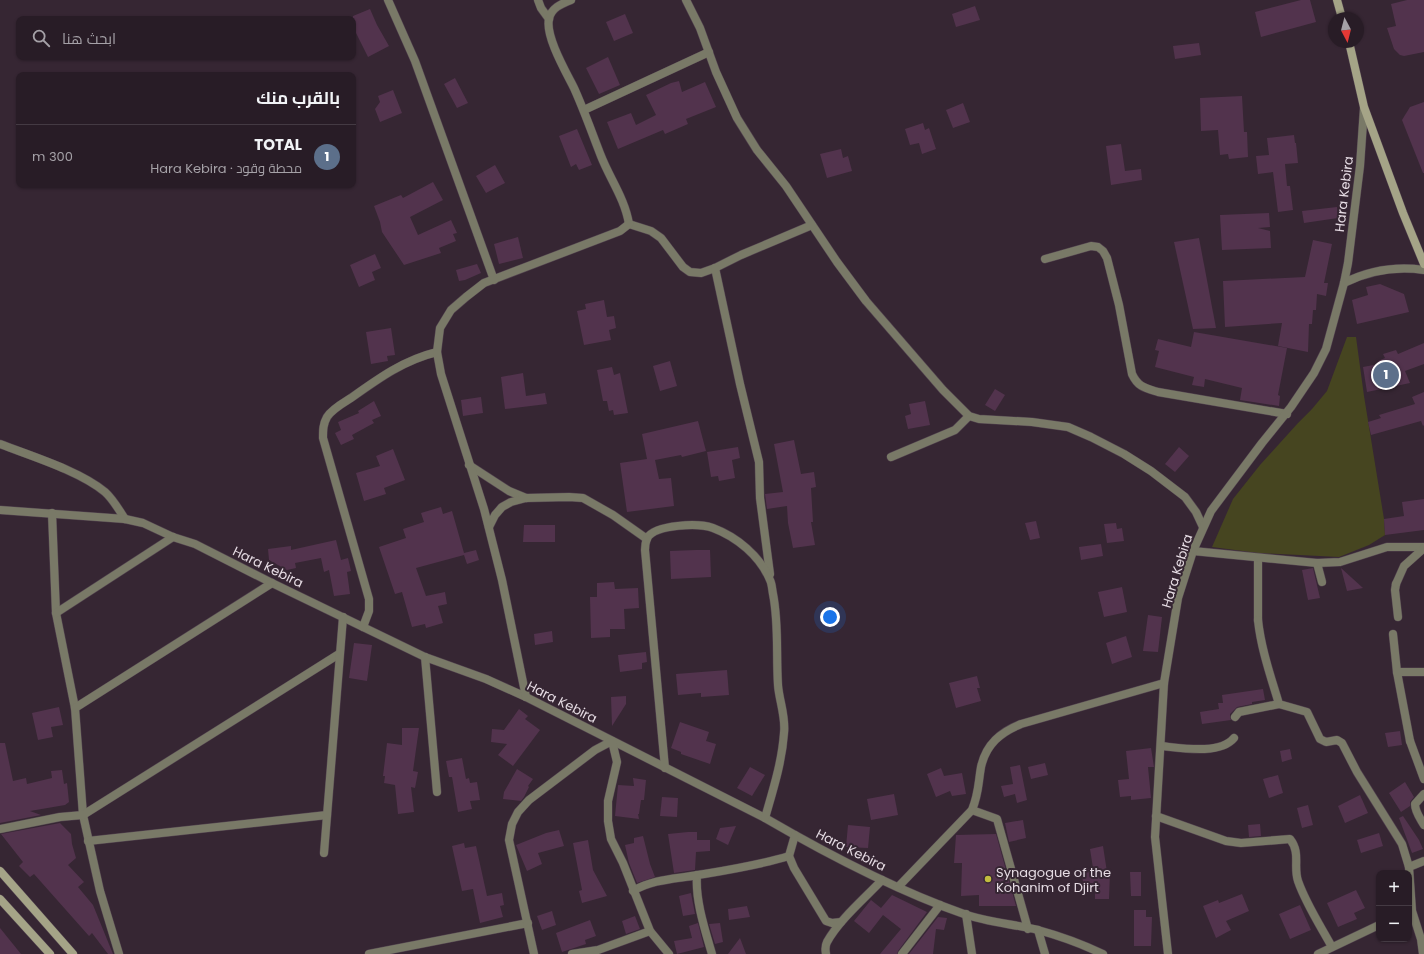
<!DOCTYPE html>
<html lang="ar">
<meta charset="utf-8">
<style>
:root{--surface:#281c26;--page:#30252e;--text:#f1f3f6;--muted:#a5a1a7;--line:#443a43;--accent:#c2bd3f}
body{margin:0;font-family:Poppins,Cairo,sans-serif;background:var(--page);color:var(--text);direction:rtl}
.controls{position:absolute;right:12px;bottom:12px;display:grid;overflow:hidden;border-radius:8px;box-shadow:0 1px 3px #0004}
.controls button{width:36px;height:36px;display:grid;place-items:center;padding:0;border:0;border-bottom:1px solid var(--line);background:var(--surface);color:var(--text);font:20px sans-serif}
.compass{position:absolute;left:1328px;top:12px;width:36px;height:36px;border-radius:50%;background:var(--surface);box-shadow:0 1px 3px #0004;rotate:173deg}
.you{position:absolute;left:830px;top:617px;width:14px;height:14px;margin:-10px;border:3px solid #fff;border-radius:50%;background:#1a73e8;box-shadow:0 0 0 6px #1a73e833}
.badge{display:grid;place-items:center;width:26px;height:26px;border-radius:50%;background:var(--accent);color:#fff;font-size:13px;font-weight:700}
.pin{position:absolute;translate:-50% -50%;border:2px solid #fff;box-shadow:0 1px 4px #0006}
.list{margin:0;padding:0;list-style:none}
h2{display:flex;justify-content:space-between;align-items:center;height:52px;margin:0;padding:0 16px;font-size:17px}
h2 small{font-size:13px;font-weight:400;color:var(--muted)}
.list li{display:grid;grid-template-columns:26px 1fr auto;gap:12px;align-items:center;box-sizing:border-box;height:64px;padding:0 16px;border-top:1px solid var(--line)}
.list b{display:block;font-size:15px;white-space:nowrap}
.list p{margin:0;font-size:13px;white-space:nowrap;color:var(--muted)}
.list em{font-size:13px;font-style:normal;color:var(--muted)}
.icon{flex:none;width:22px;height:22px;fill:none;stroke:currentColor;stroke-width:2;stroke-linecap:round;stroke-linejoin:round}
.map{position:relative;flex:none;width:1424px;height:954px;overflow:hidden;direction:ltr}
.search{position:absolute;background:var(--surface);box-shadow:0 1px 3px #0004;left:16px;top:16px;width:340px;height:44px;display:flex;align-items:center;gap:10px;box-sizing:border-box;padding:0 14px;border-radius:8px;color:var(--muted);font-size:15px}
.panel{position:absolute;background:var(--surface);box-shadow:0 1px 3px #0004;left:16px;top:72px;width:340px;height:116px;border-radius:8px;direction:rtl}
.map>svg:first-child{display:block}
.green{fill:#464520}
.building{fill:#52334d}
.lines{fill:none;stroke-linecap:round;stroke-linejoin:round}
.service-casing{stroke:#52434f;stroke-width:9}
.minor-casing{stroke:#52434f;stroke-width:9}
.secondary-casing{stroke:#52434f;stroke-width:9}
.service{stroke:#797967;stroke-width:8}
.minor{stroke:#797967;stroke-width:8}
.secondary{stroke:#a5a487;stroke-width:8}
.poi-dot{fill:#c2bd3f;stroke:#362633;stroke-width:1.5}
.labels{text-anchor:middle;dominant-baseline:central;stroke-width:4;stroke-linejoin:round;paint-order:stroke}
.street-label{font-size:13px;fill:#e6dce4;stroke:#362633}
.poi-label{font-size:13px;fill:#e6dce4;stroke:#362633;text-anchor:start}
</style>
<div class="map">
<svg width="1424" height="954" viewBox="0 0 1424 954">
<rect width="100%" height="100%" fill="#362633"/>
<polygon class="green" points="1347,337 1356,337 1364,396 1384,519 1385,535 1369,545 1339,557 1258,553 1212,547 1233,499 1260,465 1298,423 1312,409 1327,391"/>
<g class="building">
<polygon points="1301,0 1310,0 1316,22 1261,37 1255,12"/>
<polygon points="1407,0 1424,0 1424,52 1404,56 1400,55 1394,49 1387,28 1396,26 1391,4"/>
<polygon points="975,6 980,20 956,27 952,14"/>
<polygon points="370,9 377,25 389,46 368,57 353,27 353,16"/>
<polygon points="625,14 633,33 614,41 606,22"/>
<polygon points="1199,43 1201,55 1175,59 1173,46"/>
<polygon points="608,57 620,85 599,94 586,68"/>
<polygon points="455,78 468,103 457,108 444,84"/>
<polygon points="679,81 682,92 705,82 716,107 686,119 688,124 665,134 663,130 618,149 607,122 631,113 636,125 656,115 646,95 671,83"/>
<polygon points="393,90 402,113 380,122 375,109 380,102 378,96"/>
<polygon points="1242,96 1244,132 1247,132 1248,157 1229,159 1228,154 1220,155 1218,130 1201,131 1200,98"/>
<polygon points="1424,102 1424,173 1423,173 1402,120 1410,107"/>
<polygon points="963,103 970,122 953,128 946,110"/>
<polygon points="923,123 925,130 929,128 936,149 922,154 919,143 910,145 905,129"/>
<polygon points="577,129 592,165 579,170 576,164 571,167 559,136"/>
<polygon points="1294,135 1295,143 1296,143 1298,163 1285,164 1287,186 1290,186 1293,210 1278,212 1273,172 1258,174 1256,156 1269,155 1267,138"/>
<polygon points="1121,144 1125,171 1141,169 1142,180 1111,185 1106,146"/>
<polygon points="841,149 843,158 848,156 852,171 827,178 820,154"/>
<polygon points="495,165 505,183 486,193 476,176"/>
<polygon points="433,182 443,200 410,217 418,235 451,220 457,233 453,234 456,241 439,248 441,253 404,265 382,232 380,222 374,206 401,195 403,198"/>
<polygon points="1337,207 1338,218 1304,223 1302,211"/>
<polygon points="1269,213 1270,227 1258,228 1270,231 1271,248 1222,250 1220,215"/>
<polygon points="518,237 523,258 499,264 494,244"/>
<polygon points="1199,238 1216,328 1193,329 1174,242"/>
<polygon points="1313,240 1332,244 1324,283 1328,283 1326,296 1317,294 1316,310 1313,310 1312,324 1309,324 1308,352 1278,346 1282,323 1225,327 1223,281 1305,277"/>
<polygon points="375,254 381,268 372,272 375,280 359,287 350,265"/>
<polygon points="477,264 481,273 465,280 459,281 456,270"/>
<polygon points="1380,284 1404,294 1409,312 1357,324 1352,300 1368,295 1366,287"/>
<polygon points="604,300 607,317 614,316 616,328 609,330 611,340 584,345 577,311 586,309 585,304"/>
<polygon points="391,328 395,355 387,356 388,361 371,364 366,332"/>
<polygon points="1194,332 1287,348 1278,395 1280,396 1279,406 1240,400 1242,388 1205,379 1204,387 1192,385 1194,377 1155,367 1159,351 1155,350 1158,339 1191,347"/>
<polygon points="1424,343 1424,364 1405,371 1410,383 1367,392 1363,367 1379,364 1378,361 1385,358 1383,354 1396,350 1398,354"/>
<polygon points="670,361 677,386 660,391 653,366"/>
<polygon points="612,367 614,375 620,373 628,413 614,415 613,410 609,411 607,401 603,401 597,370"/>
<polygon points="523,373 526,396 545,393 547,404 505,409 501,377"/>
<polygon points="995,389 1005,395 995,411 985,405"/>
<polygon points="1424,392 1424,425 1423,426 1421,421 1371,435 1368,422 1381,418 1379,415 1415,404 1412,397"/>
<polygon points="481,397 483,413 463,416 461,400"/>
<polygon points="374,401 381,416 372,420 374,423 352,435 354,439 341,445 335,433 341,430 338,422 359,413 358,411"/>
<polygon points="925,401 930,425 908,429 905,416 911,414 909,404"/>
<polygon points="698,421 706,451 682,457 681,455 655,460 659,479 671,478 674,506 627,512 620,463 647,459 642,434"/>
<polygon points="794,440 801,474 814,472 816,487 811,488 813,522 811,522 815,545 793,548 788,523 787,506 767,509 765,494 783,492 774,444"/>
<polygon points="738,447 740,458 732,460 735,478 719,481 718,476 711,477 707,452"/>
<polygon points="1179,447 1189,456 1175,472 1165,464"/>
<polygon points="393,449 405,480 384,488 386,494 364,501 356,473 380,466 376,456"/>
<polygon points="1424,499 1424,530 1385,535 1384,519 1404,516 1402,502"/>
<polygon points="441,507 443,514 452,511 464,553 476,550 479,560 467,564 464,555 416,568 426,596 445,592 447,604 438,606 443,623 426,628 425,624 412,627 402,592 395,594 379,547 406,538 403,529 424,522 421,513"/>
<polygon points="1036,521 1040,538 1030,540 1025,523"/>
<polygon points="1116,523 1117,529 1122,528 1124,541 1107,543 1104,524"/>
<polygon points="524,525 555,525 555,542 523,542"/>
<polygon points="336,540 341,560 348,558 351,571 347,572 350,594 334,596 329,570 324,572 321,558 295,563 296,568 287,570 269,560 268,549 291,546 291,550"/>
<polygon points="1101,544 1103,556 1081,560 1079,547"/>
<polygon points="696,550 710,550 711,577 671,579 670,551"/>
<polygon points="1313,568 1320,598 1308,600 1302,570"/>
<polygon points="1341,568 1363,588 1347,591"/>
<polygon points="614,582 615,589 638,588 639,608 624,609 625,629 610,629 610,637 591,638 590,597 597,597 597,583"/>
<polygon points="1122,587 1127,612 1104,617 1098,592"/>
<polygon points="1148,615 1162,617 1158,652 1143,651"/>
<polygon points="552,631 553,642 535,645 534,634"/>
<polygon points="1126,636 1132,657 1112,664 1106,643"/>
<polygon points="354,643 372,645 367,681 349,678"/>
<polygon points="646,652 647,662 642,663 642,669 620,672 618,655"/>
<polygon points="727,670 729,695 701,697 701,693 678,695 676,674"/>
<polygon points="977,676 980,688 977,688 981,701 956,708 949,683"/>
<polygon points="1263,689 1265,700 1252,702 1252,704 1237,707 1230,714 1230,717 1231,720 1202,724 1200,712 1219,709 1218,703 1223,703 1222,695"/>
<polygon points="626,696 626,704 612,726 611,697"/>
<polygon points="59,707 63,725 51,727 53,737 38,740 32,713"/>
<polygon points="519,709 528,716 525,719 540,730 513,766 498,755 507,744 491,742 492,729 504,730"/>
<polygon points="680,722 709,732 706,741 716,744 710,764 681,754 681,752 671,748"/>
<polygon points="402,728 419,728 413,771 418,772 415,788 411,787 414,812 398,814 395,785 384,783 385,776 383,776 387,743 402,745"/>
<polygon points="1400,731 1402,745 1388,747 1385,733"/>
<polygon points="0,743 5,743 13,781 26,778 27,784 52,778 51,771 62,770 64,784 67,783 69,802 65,805 30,811 41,815 0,823"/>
<polygon points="1151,748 1154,767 1148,767 1151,798 1131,800 1131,796 1120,797 1118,780 1129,779 1126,751"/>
<polygon points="1290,749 1292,759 1282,762 1280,751"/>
<polygon points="462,758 466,779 469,778 470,783 477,782 480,800 470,801 472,809 458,812 452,777 449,777 446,761"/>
<polygon points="1045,763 1048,775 1031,779 1028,767"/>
<polygon points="1020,765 1027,800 1017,803 1015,794 1004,797 1001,786 1013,784 1010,767"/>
<polygon points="750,767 765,775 752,796 737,788"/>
<polygon points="941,768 944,776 962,773 966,794 952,796 950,791 936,797 927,774"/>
<polygon points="517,769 533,779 528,786 529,787 524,797 521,801 503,799 504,792"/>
<polygon points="1278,775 1283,793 1269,798 1263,779"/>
<polygon points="633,778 646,780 644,800 641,800 639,814 638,814 639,819 615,816 618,785 634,786"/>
<polygon points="1405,782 1414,797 1410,802 1410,806 1401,812 1389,793"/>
<polygon points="894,794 898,815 871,820 867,799"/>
<polygon points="1360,795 1368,813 1345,823 1338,806"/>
<polygon points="662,797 678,798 677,817 660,816"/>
<polygon points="1308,805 1313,825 1302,828 1297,808"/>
<polygon points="1403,816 1419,840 1423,849 1412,853 1399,818"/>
<polygon points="1023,820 1026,838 1009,842 1005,823"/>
<polygon points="60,823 71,834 72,844 76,858 68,865 84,882 78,887 93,905 113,954 108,954 92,933 89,936 34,874 30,877 19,866 23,862 1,834"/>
<polygon points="1260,824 1261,836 1249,837 1248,825"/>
<polygon points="848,825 870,827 868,848 846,847"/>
<polygon points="736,826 728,845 716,839 720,828"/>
<polygon points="559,830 564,846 538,853 542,864 527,871 516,845 546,833"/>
<polygon points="688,832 697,832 697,840 710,840 710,851 696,852 695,870 674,873 668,834"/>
<polygon points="1379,833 1383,846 1361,853 1357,840"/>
<polygon points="996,834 1016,906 979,906 979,895 961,896 962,863 954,863 956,835"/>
<polygon points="643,836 650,864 655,877 637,883 629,863 625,845 634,843 634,838"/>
<polygon points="588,840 593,870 607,896 582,903 579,891 582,890 573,843"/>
<polygon points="464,843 465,848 476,846 487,896 502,893 504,905 500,906 503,917 480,923 473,889 462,891 452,846"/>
<polygon points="1103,846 1107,872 1110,872 1109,899 1095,899 1095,884 1084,887 1081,871 1093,868 1090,849"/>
<polygon points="1130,872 1141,872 1141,896 1131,896"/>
<polygon points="1356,890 1365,908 1354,913 1357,919 1338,927 1327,903"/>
<polygon points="691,893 695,914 683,916 679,896"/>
<polygon points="1242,894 1249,911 1226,921 1231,930 1216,938 1203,906 1218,900 1219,903"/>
<polygon points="892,895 927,912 898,951 897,954 880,954 901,929 883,915 869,933 854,921 871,900 881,908"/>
<polygon points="1300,905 1311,930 1290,939 1279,914"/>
<polygon points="747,906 750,917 729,920 728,909"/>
<polygon points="1134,910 1146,910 1146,917 1152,917 1151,946 1134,946"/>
<polygon points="552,911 556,925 542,930 537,916"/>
<polygon points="635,916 640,929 626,934 622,921"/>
<polygon points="938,917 947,918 944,930 936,929 933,954 909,954"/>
<polygon points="590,920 596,936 585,940 586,944 562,952 556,933"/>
<polygon points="698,923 704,947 677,954 674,941 692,938 689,926"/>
<polygon points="720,923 723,942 715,944 709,924"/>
<polygon points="0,928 21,954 0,954"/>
<polygon points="740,938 746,954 728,954"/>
</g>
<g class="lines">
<g class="service-casing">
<g id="service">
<polyline points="1317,563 1322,582"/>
<polyline points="1396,584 1395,590 1398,617"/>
<polyline points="1258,620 1258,558"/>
<polyline points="1393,634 1397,672 1410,741"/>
<polyline points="1397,672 1424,672"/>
<polyline points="972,810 997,819 1028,929"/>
</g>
</g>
<g class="minor-casing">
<g id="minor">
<polyline points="388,0 415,61 494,280"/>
<polyline points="538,0 541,8 549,19"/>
<path d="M571 0C561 4 551 8 549 19 545 36 566 72 574 88 584 110 592 133 601 156 610 179 625 199 629 224"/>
<polyline points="686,0 700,28 716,72 737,118 757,150 786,186 837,262 866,301 943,390 969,416 979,419 1032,422 1068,427 1091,437 1124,454 1151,471 1185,497 1196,512 1203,527"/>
<polyline points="584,110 709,52"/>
<polyline points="629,224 651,231 661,238 683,267 690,272 701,273 715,268 741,255 812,225"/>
<path d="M1045 259 1091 246 1098 247 1103 251 1107 258 1119 305 1132 374C1138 387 1145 388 1158 392L1287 414"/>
<polyline points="715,268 740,384 759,462 760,498 770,574"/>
<path d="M1344 283C1370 270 1396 266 1424 270"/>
<path d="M0 444C31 456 80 471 105 492 113 499 119 510 125 519"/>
<polyline points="891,457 955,430 969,416"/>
<polyline points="469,465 509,491 526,498"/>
<path d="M0 510 125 519 143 523 173 537 195 544 272 583 425 657 486 679 526 697 765 818C827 854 895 890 964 914 987 922 1013 924 1038 930 1060 936 1082 944 1103 954"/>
<polyline points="52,513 56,613 75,708 83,815 100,891 119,954"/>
<polyline points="489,527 495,515 502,507 511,502 526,498 569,497 583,498 613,515 647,539"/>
<polyline points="1193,551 1317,563 1340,562 1387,547 1424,547"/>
<polyline points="1396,584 1404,566 1424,548"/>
<polyline points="56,613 173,537"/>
<path d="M1258 620C1261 649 1271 677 1279 704L1307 712 1320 739 1326 742 1337 740 1342 743 1357 772 1402 844 1409 867 1412 911 1421 939 1423 954"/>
<path d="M363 627 369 611V599L323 438C323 430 323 424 327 417 332 409 343 403 351 398 379 378 404 360 437 352"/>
<polyline points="425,657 437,792"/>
<polyline points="526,697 502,580 484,509 441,374 437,352 440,328 451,310 466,297 484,283 620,231 629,224"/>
<polyline points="75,708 272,583"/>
<polyline points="1235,717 1239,712 1279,704"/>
<polyline points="1410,741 1424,779"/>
<path d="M1161 746C1181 748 1220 755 1234 738"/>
<path d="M665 768 645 550C645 547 646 541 647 538 656 524 699 523 713 528 737 537 760 556 770 580 772 584 772 589 773 594 779 624 776 654 778 685 779 700 786 717 784 733 782 762 773 790 765 818"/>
<path d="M1424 794 1415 804C1415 812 1420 818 1424 825"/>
<path d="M1156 816 1226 841 1241 843 1290 839C1301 853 1293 866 1298 881 1306 904 1320 925 1332 947"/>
<polyline points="0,829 60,817 83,815 339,654"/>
<polyline points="795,835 789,856 794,868 826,921 832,923 841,922"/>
<polyline points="88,841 327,815"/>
<polyline points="324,853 343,617"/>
<polyline points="1409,867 1424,861"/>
<path d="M697 875C695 900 705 930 712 954"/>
<path d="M898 887 972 810C979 793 978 784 981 767 986 744 1001 732 1021 724L1164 683"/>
<path d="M633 891C653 879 676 879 698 875 728 870 760 865 789 856"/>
<polyline points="966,914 972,954"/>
<polyline points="1038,930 1045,954"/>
<polyline points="369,954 528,923"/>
<polyline points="534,954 509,840 512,824 518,812 529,800 595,750 612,741 617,762 608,801 608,821 611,839 623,863 650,931 669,954"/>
<polyline points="572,954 598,950 650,931"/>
<path d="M826 954C825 949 825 946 827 942 839 920 865 898 882 880"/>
<polyline points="902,954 940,905"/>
<polyline points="1168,954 1155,837 1164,683 1178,598 1193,551 1211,511 1262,443 1291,407 1314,373 1326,349 1344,283 1348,263 1360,166 1364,108"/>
<polyline points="1318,954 1379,925"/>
</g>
</g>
<g class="secondary-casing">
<g id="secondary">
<polyline points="1337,0 1342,18"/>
<polyline points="1349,42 1364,107 1403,213 1424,264"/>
<polyline points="0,871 73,954"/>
<polyline points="0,899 50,954"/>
</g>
</g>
<use href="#service" class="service"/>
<use href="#minor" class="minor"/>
<use href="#secondary" class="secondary"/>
</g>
<circle class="poi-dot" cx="988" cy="879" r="4"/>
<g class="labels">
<g class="street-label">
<text transform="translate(1344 194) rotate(-83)">Hara Kebira</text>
<text transform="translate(268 567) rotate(26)">Hara Kebira</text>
<text transform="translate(1177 571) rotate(-73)">Hara Kebira</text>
<text transform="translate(562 702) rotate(27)">Hara Kebira</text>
<text transform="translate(851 850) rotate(27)">Hara Kebira</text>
</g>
<g class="poi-label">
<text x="996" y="872">Synagogue of the<tspan x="996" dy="15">Kohanim of Djirt</tspan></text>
</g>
</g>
</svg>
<div class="controls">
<button>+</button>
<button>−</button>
</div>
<svg class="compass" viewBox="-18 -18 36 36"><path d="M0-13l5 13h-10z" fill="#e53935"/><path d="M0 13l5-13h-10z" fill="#a5a1a7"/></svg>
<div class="you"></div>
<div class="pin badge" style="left:1386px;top:375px;background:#5c6f8a">1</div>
<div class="search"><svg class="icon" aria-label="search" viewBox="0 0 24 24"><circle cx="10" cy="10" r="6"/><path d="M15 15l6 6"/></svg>ابحث هنا</div>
<section class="panel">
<h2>بالقرب منك<small></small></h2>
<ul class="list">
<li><span class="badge" style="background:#5c6f8a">1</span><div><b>TOTAL</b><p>محطة وقود · Hara Kebira</p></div><em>300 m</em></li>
</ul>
</section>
</div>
